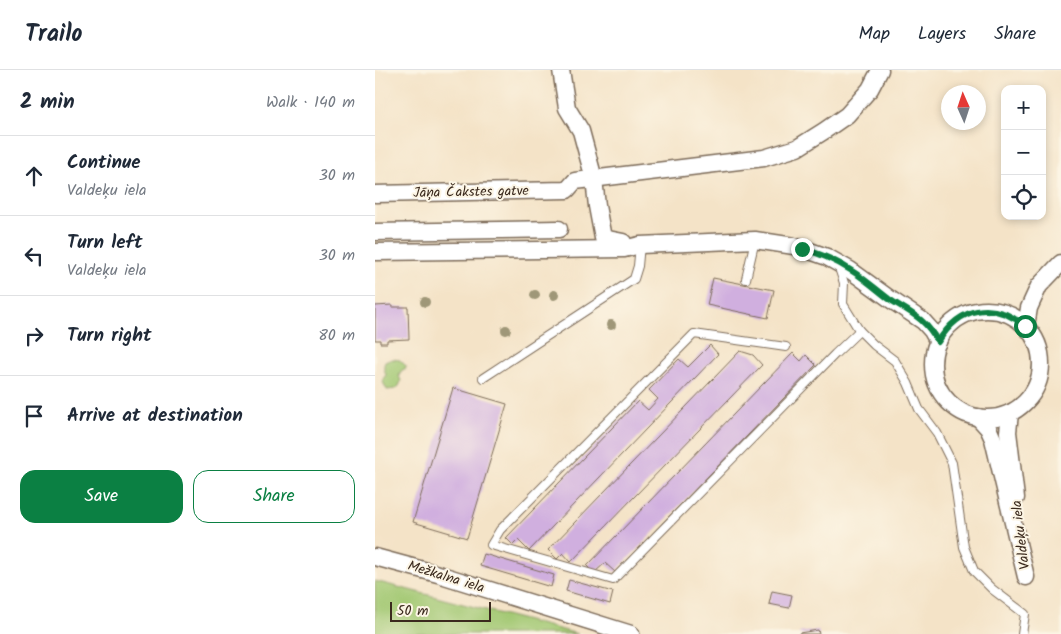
<!DOCTYPE html>
<meta charset="utf-8">
<style>
:root{--surface:#fff;--page:#f2f2f3;--text:#1f2937;--muted:#747a83;--line:#e0e1e3;--accent:#0b8043}
body{margin:0;font-family:Kalam,sans-serif;background:var(--page);color:var(--text)}
.controls{position:absolute;right:15px;top:15px;display:grid;overflow:hidden;border-radius:10px;box-shadow:0 2px 8px #0003}
.controls button{width:45px;height:45px;display:grid;place-items:center;padding:0;border:0;border-bottom:1px solid var(--line);background:var(--surface);color:var(--text);font:25px sans-serif}
.compass{position:absolute;left:566px;top:15px;width:45px;height:45px;border-radius:50%;background:var(--surface);box-shadow:0 2px 8px #0003;rotate:357deg}
.scale{position:absolute;left:15px;bottom:12px;width:101px;box-sizing:border-box;padding-left:5px;border:2px solid #3b2a1e;border-top:0;font-size:14px;line-height:18px;white-space:nowrap;color:#3b2a1e;-webkit-text-stroke:4px #fcf5e5;paint-order:stroke}
.stop{position:absolute;width:15px;height:15px;margin:-11px;border:4px solid #0b8043;border-radius:50%;background:#fff}
.stop.end{background:#0b8043;border-color:#fff;box-shadow:0 1px 5px #0008}
.list{margin:0;padding:0;list-style:none}
h2{display:flex;justify-content:space-between;align-items:center;height:65px;margin:0;padding:0 20px;font-size:21px}
h2 small{font-size:16px;font-weight:400;color:var(--muted)}
.list li{display:grid;grid-template-columns:32px 1fr auto;gap:15px;align-items:center;box-sizing:border-box;height:80px;padding:0 20px;border-top:1px solid var(--line)}
.list b{display:block;font-size:19px;white-space:nowrap}
.list p{margin:0;font-size:16px;white-space:nowrap;color:var(--muted)}
.list em{font-size:16px;font-style:normal;color:var(--muted)}
.actions{display:flex;gap:10px;padding:15px 20px}
.actions a{flex:1;padding:11px 0;border:1px solid var(--accent);border-radius:15px;text-align:center;font-size:18px;color:var(--accent)}
.actions .main{background:var(--accent);color:#fff}
.icon{flex:none;width:28px;height:28px;fill:none;stroke:currentColor;stroke-width:2;stroke-linecap:round;stroke-linejoin:round}
.map{position:relative;flex:none;width:686px;height:564px;overflow:hidden}
header{display:flex;align-items:center;gap:30px;box-sizing:border-box;height:70px;padding:0 25px;background:var(--surface);border-bottom:1px solid var(--line)}
header strong{font-size:24px}
nav{display:flex;gap:28px;margin-inline-start:auto;font-size:18px}
main{display:flex}
aside{flex:1;background:var(--surface)}
.map>svg:first-child{display:block}
.green{fill:#a2c872;stroke:#6e7948}
.building{fill:#d0afdf}
.lines{fill:none;stroke-linecap:round;stroke-linejoin:round}
.service-casing{stroke:#7c6b59;stroke-width:10}
.minor-casing{stroke:#7c6b59;stroke-width:19}
.service{stroke:#fff;stroke-width:8}
.minor{stroke:#fff;stroke-width:16}
.tree{fill:#9f9778}
.route{stroke:#0b8043;stroke-width:6}
.labels{text-anchor:middle;dominant-baseline:central;stroke-width:4;stroke-linejoin:round;paint-order:stroke}
.street-label{font-size:14px;fill:#3b2a1e;stroke:#fcf5e5}
</style>
<header>
<strong>Trailo</strong>
<nav><a>Map</a><a>Layers</a><a>Share</a></nav>
</header>
<main>
<aside>
<h2>2 min<small>Walk · 140 m</small></h2>
<ul class="list">
<li><svg class="icon" aria-label="ahead" viewBox="0 0 24 24"><path d="M12 20V5M6 11l6-6 6 6"/></svg><div><b>Continue</b><p>Valdeķu iela</p></div><em>30 m</em></li>
<li><svg class="icon" aria-label="left" viewBox="0 0 24 24"><path d="M17 20v-9H6M10 6l-5 5 5 5"/></svg><div><b>Turn left</b><p>Valdeķu iela</p></div><em>30 m</em></li>
<li><svg class="icon" aria-label="right" viewBox="0 0 24 24"><path d="M7 20v-9h11M14 6l5 5-5 5"/></svg><div><b>Turn right</b></div><em>80 m</em></li>
<li><svg class="icon" aria-label="arrive" viewBox="0 0 24 24"><path d="M6 21V4h12l-3 4 3 4H6"/></svg><div><b>Arrive at destination</b></div></li>
</ul>
<div class="actions"><a class="main">Save</a><a>Share</a></div>
</aside>
<div class="map">
<svg width="686" height="564" viewBox="0 0 686 564">
<rect width="100%" height="100%" fill="#fcf5e5"/>
<filter id="ink" filterUnits="userSpaceOnUse"><feTurbulence type="fractalNoise" baseFrequency=".02" numOctaves="2"/><feDisplacementMap in="SourceGraphic" scale="10" xChannelSelector="R" yChannelSelector="G"/><feConvolveMatrix kernelMatrix="1 2 1 2 8 2 1 2 1" color-interpolation-filters="sRGB"/></filter>
<filter id="wash" filterUnits="userSpaceOnUse"><feTurbulence type="fractalNoise" baseFrequency=".0096" numOctaves="4" result="noise"/><feDisplacementMap in="SourceGraphic" scale="20" xChannelSelector="R" yChannelSelector="G"/><feGaussianBlur stdDeviation="1.12" result="paint"/><feColorMatrix in="noise" values="0 0 0 0 0 0 0 0 0 0 0 0 0 0 0 0 0 1.4 0 .05"/><feComposite in="paint" operator="in"/></filter>
<g filter="url(#wash)">
<rect width="100%" height="100%" fill="#f4e3c7"/>
<g class="green">
<path d="M17 289 25 290 31 296V298L26 301 24 306 26 311 24 316 21 319 12 320 8 312 11 304C9 300 8 297 10 292Z"/>
<polygon points="0,511 203,564 0,564"/>
</g>
<g id="blocks">
<g class="building">
<polygon points="338,208 399,220 393,248 332,235"/>
<polygon points="17,235 17,237 33,237 34,269 12,270 12,273 5,273 5,270 0,270 0,236"/>
<polygon points="335,275 343,284 154,481 143,470 138,475 131,468 263,331 273,340 283,329 274,320 304,289 313,297"/>
<polygon points="365,281 378,285 387,295 196,492 188,483 182,489 173,480"/>
<polygon points="418,283 426,291 431,285 441,295 240,502 230,493 219,503 212,496"/>
<polygon points="78,318 132,334 92,468 38,452"/>
<polygon points="109,484 179,505 176,517 105,496"/>
<polygon points="194,510 238,522 235,534 191,521"/>
<polygon points="397,521 417,525 414,538 394,534"/>
<polygon points="443,560 444,564 424,564 424,563"/>
</g>
</g>
</g>
<g filter="url(#ink)">
<use href="#blocks" fill-opacity="0" stroke="#7c6b59" stroke-width="1"/>
<g class="lines">
<g class="service-casing">
<g id="service">
<polyline points="463,195 469,213 468,234 484,260 499,275 520,291 533,313 544,339 562,363 577,393 589,477 599,501 617,519 650,544 647,564"/>
<polyline points="371,209 380,170"/>
<polyline points="411,277 319,264 125,460 116,475 238,510 460,284 483,262 484,260"/>
<polyline points="108,308 259,209 263,196 265,175"/>
</g>
</g>
<g class="minor-casing">
<g id="minor">
<polyline points="186,0 192,38 206,61 219,109 222,136 228,168 248,172"/>
<polyline points="0,124 192,120 200,111 389,88 422,78 449,61 472,45 495,19 505,0"/>
<polyline points="0,162 184,159"/>
<polyline points="0,182 249,179 265,175 380,170 419,176 435,181 452,187 475,200 515,229 548,251 557,261 563,272"/>
<circle cx="612" cy="294" r="54"/>
<polyline points="651,256 654,238 664,216 686,193"/>
<polyline points="635,343 633,362 641,428"/>
<polyline points="603,347 613,358 618,369 651,507"/>
<polyline points="0,487 63,504 256,564"/>
</g>
</g>
<use href="#service" class="service"/>
<use href="#minor" class="minor"/>
</g>
<g class="tree">
<circle cx="160" cy="225" r="5"/>
<circle cx="179" cy="225" r="5"/>
<circle cx="50" cy="232" r="5"/>
<circle cx="236" cy="255" r="5"/>
<circle cx="131" cy="260" r="5"/>
</g>
</g>
<g class="lines" filter="url(#ink)">
<path class="route" d="M427 179C444 183 462 191 477 201 490 209 502 220 514 229 536 243 550 248 563 272 585 236 618 230 650 256"/>
</g>
<g class="labels">
<g class="street-label">
<text transform="translate(96 122) rotate(-1)">Jāņa Čakstes gatve</text>
<text transform="translate(646 465) rotate(-97)">Valdeķu iela</text>
<text transform="translate(71 507) rotate(17)">Mežkalna iela</text>
</g>
</g>
</svg>
<div class="controls">
<button>+</button>
<button>−</button>
<button><svg class="icon" aria-label="locate" viewBox="0 0 24 24"><circle cx="12" cy="12" r="6"/><path d="M12 2v4M12 18v4M2 12h4M18 12h4"/></svg></button>
</div>
<svg class="compass" viewBox="-18 -18 36 36"><path d="M0-13l5 13h-10z" fill="#e53935"/><path d="M0 13l5-13h-10z" fill="#747a83"/></svg>
<div class="scale">50 m</div>
<div class="stop" style="left:650px;top:256px"></div>
<div class="stop end" style="left:427px;top:179px"></div>
</div>
</main>
